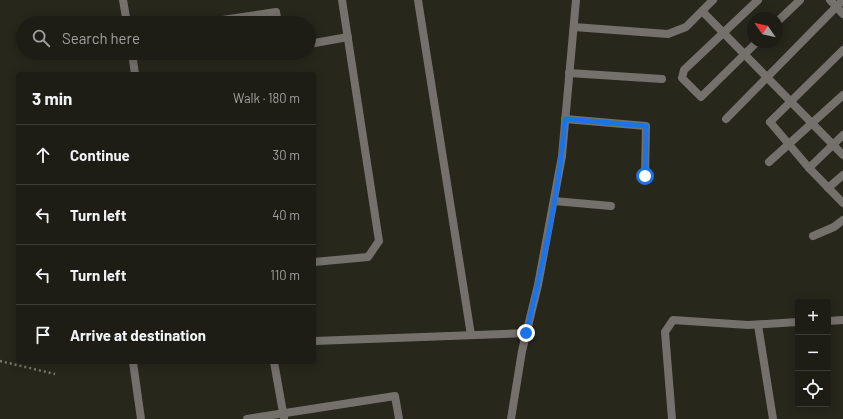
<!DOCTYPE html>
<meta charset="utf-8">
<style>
:root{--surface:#1e1d15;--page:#26261e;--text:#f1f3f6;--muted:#a1a2a0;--line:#3c3b34}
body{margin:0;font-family:Barlow,sans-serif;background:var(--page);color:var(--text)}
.controls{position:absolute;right:12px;bottom:12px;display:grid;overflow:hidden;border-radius:4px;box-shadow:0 2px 10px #0003}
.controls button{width:36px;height:36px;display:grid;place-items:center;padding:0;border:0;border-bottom:1px solid var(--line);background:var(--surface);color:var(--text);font:20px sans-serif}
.compass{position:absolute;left:747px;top:12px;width:36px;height:36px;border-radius:50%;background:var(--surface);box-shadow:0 2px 10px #0003;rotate:304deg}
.stop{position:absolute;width:12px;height:12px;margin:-9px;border:3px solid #1a73e8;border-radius:50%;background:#fff}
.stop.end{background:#1a73e8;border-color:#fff;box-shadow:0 1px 4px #0008}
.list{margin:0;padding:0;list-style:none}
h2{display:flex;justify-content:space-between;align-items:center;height:52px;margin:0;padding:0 16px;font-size:17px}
h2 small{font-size:13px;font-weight:400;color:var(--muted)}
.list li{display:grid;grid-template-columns:26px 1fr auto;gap:12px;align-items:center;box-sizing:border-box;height:60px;padding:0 16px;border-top:1px solid var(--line)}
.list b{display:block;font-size:15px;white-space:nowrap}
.list em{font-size:13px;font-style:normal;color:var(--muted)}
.icon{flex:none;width:22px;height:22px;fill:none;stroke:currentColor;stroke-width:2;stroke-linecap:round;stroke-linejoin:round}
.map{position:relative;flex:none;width:843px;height:419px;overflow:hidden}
.search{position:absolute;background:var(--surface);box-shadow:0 2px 10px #0003;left:16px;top:16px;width:300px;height:44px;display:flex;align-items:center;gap:10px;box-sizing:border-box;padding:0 14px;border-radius:22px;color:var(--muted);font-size:15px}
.panel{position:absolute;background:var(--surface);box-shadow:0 2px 10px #0003;left:16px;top:72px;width:300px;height:292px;border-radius:4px}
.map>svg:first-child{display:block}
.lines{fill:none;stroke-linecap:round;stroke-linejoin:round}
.path{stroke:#78786e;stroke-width:2.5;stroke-dasharray:2 3;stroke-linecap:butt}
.lane{stroke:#74716c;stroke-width:8}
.street{stroke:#74716c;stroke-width:8}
.route{stroke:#1a73e8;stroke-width:5}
</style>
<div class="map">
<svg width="843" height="419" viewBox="0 0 843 419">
<rect width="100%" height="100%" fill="#28271c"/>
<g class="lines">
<polyline class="path" points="0,361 55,374"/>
<g class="lane">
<polyline points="830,0 843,14"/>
<polyline points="777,22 800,0"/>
<polyline points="757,42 701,97 682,78 684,70 758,0"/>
<polyline points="569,73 662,79"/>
<polyline points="565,119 646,126 645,176"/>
<polyline points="726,119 843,0"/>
<polyline points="770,122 809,168 843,203"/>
<polyline points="769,162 843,95"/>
<polyline points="809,168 843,135"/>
<polyline points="828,188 843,175"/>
<polyline points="554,201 611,206"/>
<polyline points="813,236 834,227 843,220"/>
</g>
<g class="street">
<polyline points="123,0 127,23"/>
<polyline points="418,0 471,335"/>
<polyline points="702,11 843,155"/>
<polyline points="202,23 276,12 278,23"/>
<polyline points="574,27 668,34 686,27 713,0"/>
<polyline points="309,44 348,37"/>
<polyline points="132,53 135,74"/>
<polyline points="241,53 242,55 253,53"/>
<polyline points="770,122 843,50"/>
<polyline points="314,262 368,257 379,241 342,0"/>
<polyline points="828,321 843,320"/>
<polyline points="758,325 773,419"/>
<polyline points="314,341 527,333"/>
<polyline points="133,362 141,419"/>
<polyline points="274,362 284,418"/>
<polyline points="247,419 395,396 399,419"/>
<polyline points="511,419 522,351 538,285 562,156 576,0"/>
<polyline points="672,419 665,332 673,320 748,325 798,322"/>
</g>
</g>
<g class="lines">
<path class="route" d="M526 333C543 263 559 191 565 119L646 126 645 176"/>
</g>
</svg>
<div class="controls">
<button>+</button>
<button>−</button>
<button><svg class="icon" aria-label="locate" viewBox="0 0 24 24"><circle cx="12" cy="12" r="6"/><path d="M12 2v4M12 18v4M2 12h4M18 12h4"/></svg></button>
</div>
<svg class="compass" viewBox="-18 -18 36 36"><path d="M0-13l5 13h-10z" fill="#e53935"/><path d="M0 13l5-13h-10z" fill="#a1a2a0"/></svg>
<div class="stop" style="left:645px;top:176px"></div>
<div class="stop end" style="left:526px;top:333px"></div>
<div class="search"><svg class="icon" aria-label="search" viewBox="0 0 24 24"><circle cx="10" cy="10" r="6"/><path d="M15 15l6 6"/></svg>Search here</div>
<section class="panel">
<h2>3 min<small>Walk · 180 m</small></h2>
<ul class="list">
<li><svg class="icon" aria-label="ahead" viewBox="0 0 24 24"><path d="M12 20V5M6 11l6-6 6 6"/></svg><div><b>Continue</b></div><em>30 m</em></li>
<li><svg class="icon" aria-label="left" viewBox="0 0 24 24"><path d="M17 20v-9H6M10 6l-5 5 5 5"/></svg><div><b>Turn left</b></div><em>40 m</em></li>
<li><svg class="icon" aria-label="left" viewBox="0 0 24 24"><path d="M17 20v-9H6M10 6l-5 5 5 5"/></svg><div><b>Turn left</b></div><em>110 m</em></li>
<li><svg class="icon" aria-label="arrive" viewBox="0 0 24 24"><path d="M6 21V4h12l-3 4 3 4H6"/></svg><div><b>Arrive at destination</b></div></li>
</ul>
</section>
</div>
